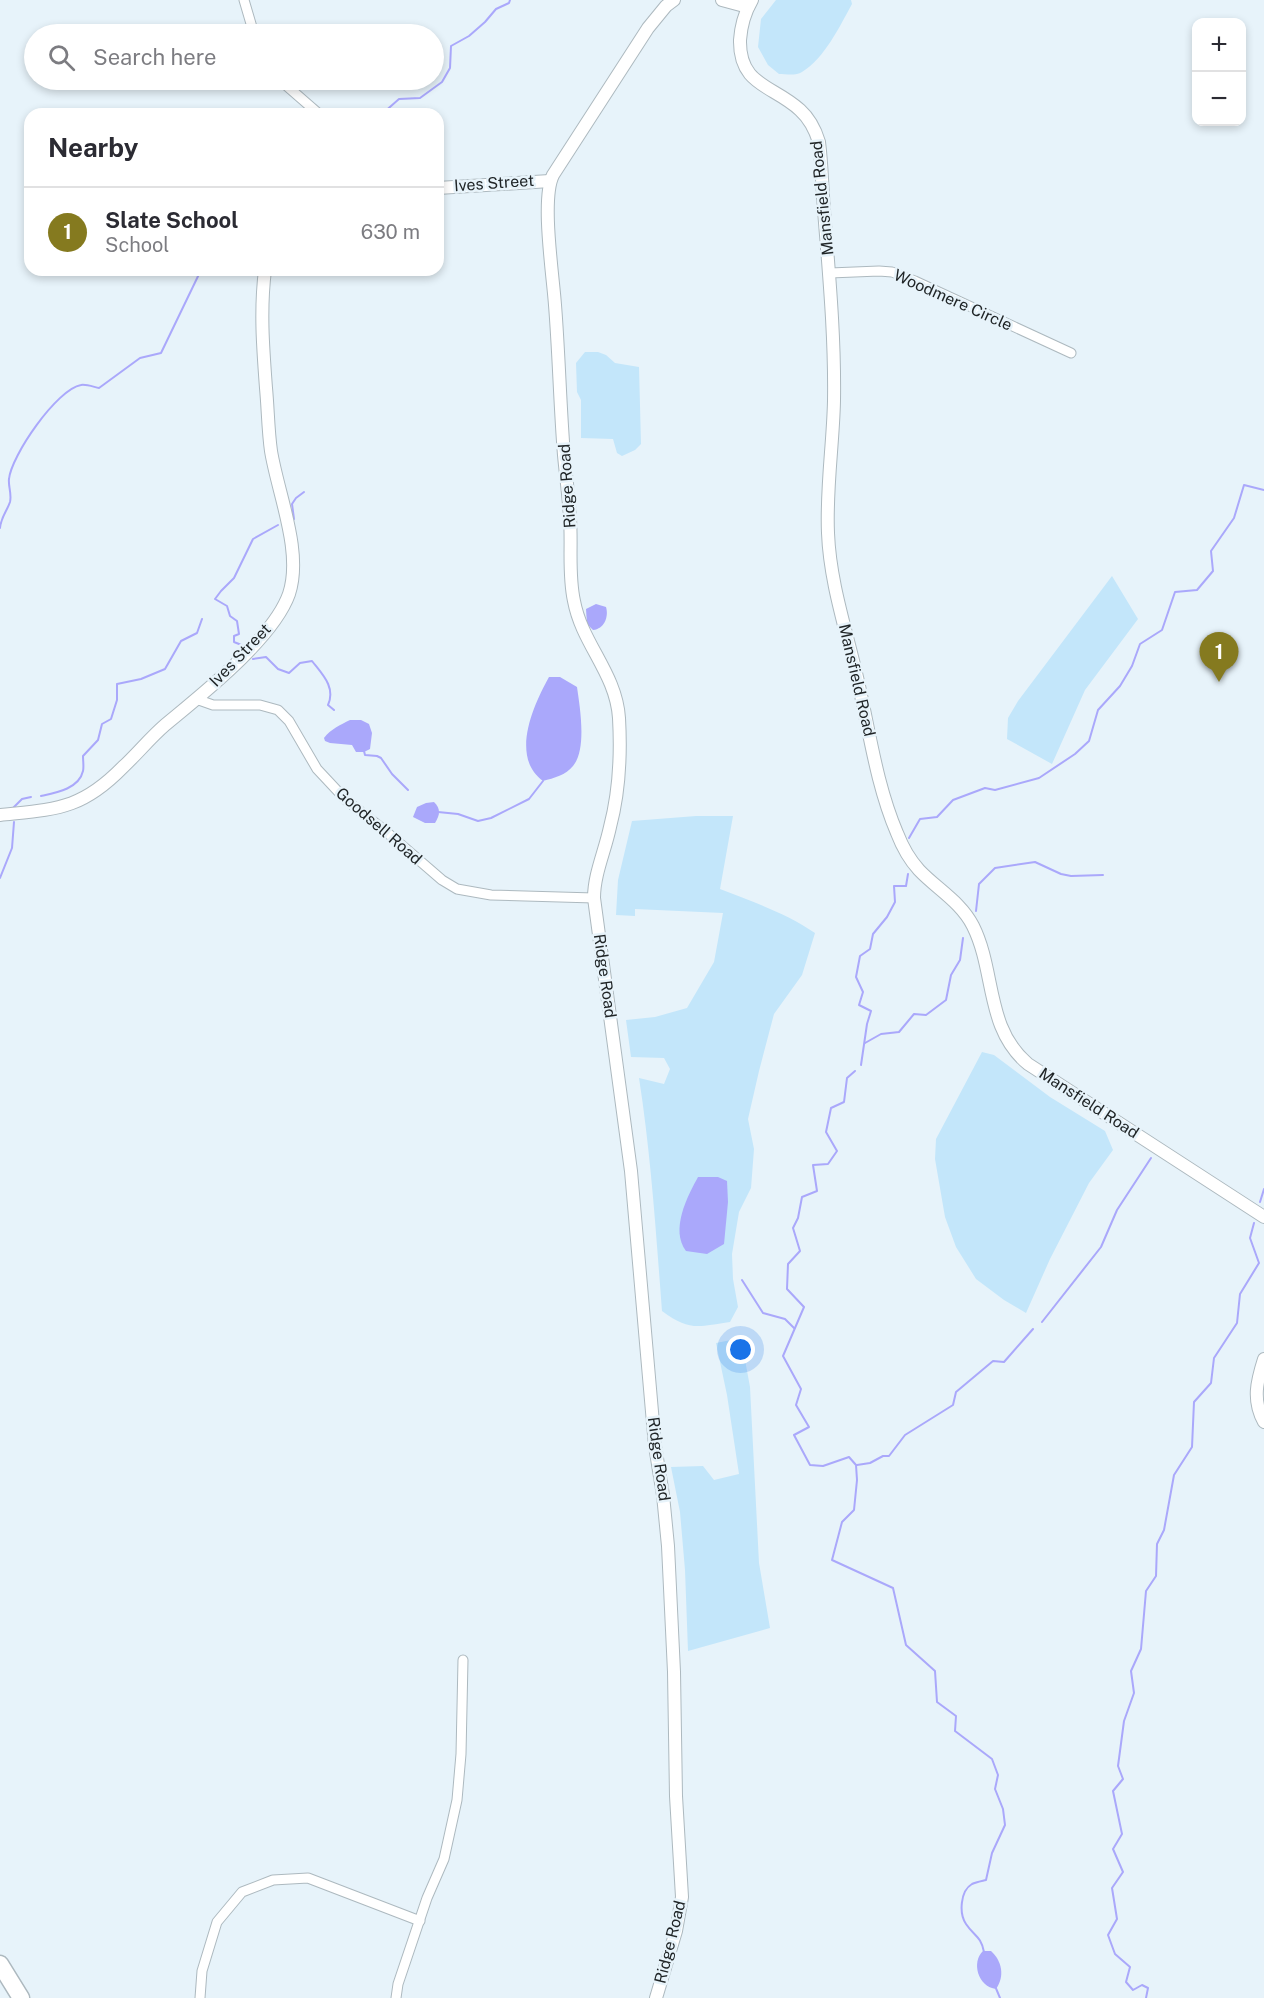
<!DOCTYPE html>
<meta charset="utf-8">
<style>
:root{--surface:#fff;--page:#f2f2f3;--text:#2b2b33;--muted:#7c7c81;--line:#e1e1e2;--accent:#857a1f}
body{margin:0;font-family:"Public Sans",sans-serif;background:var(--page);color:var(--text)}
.controls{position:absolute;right:18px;top:18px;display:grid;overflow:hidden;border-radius:12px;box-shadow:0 3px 9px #0003}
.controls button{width:54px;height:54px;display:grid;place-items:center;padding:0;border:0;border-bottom:2px solid var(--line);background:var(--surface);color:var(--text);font:30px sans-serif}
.you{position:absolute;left:741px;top:1350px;width:21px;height:21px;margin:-15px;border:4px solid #fff;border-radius:50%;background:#1a73e8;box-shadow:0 0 0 9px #1a73e833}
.badge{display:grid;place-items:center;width:39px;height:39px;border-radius:50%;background:var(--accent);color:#fff;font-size:20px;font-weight:700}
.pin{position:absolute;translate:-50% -50px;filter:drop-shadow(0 2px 3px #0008)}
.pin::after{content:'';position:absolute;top:32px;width:21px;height:18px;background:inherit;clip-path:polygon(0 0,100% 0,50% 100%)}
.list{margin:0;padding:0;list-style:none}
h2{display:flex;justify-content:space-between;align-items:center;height:78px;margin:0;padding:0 24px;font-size:26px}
h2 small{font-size:20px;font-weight:400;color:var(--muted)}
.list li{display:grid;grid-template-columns:39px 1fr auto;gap:18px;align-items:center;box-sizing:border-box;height:90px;padding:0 24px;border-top:2px solid var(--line)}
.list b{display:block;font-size:22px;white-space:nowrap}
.list p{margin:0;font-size:20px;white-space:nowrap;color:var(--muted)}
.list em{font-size:20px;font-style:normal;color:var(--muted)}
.icon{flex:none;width:33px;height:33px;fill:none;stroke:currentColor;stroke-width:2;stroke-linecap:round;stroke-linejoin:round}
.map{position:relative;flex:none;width:1264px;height:1998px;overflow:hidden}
.search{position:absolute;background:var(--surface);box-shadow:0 3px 9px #0003;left:24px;top:24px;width:420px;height:66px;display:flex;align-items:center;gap:15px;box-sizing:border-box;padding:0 21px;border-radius:33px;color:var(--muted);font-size:22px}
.panel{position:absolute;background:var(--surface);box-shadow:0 3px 9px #0003;left:24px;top:108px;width:420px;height:168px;border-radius:18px}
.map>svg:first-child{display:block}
.green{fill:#c3e6fa}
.water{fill:#aaa8fb}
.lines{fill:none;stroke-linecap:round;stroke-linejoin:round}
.stream{stroke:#aaa8fb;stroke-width:2}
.street-casing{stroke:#adb9bf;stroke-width:11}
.secondary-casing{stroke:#adb9bf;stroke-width:14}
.highway-casing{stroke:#adb9bf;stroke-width:19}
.street{stroke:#fff;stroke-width:9}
.secondary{stroke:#fff;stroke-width:12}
.highway{stroke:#fff;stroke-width:16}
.labels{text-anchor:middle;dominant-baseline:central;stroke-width:5;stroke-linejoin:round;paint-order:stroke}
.street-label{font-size:16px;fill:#202527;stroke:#e7f3fa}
</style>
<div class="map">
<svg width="1264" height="1998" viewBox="0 0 1264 1998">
<rect width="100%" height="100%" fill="#e7f3fa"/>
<g class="green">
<path d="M776 0H851L852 4C840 26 824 59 802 72 796 76 786 74 779 74L768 65 758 47 761 19Z"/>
<polygon points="585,352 598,352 606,355 615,363 639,367 641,444 635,450 622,456 617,453 613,439 581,438 581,400 577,392 576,363"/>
<polygon points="1112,576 1138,619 1085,690 1052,764 1007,739 1008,718 1018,701"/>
<path d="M696 816H733L720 889C753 902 786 913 815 933L802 975 774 1014 759 1071 748 1119 754 1149 751 1188 739 1212 732 1254 733 1279 738 1307 730 1322C697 1327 689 1331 662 1311 656 1233 651 1155 639 1078L664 1084 670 1069 664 1058 631 1057 626 1020 655 1017 687 1008 714 962 723 913 635 909V916L616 915 618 880 632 821Z"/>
<polygon points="982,1052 994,1055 1050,1097 1105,1131 1113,1150 1089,1183 1050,1259 1026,1313 1004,1300 976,1279 956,1247 945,1217 935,1159 936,1139"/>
<polygon points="741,1338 750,1387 759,1563 770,1628 688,1651 685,1570 680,1512 671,1467 703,1466 714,1480 739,1474 727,1395 716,1343"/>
</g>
<g class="water">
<path d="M596 604 606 607C609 617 604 629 593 630L587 624 586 609Z"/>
<path d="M549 677H560L577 687C580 708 587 749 573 766 566 775 554 778 543 781 510 757 533 706 549 677Z"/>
<path d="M350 720H361L369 724 372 733 370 749 364 752H356L352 745 330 743 325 741 324 738C331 729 340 725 350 720Z"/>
<path d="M434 802C441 809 440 815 435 823H425L413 817 417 807 426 803Z"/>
<path d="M698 1177H718L727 1181 728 1202 724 1244 707 1254 686 1251C670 1230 687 1197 698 1177Z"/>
<path d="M983 1951H991C1002 1961 1005 1976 996 1989 978 1987 971 1962 983 1951Z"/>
</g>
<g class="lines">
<g class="stream">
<polyline points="382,114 399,99 420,98 442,82 450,68 451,46 469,36 485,22 496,9 509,3 510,0"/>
<polyline points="292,520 294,519 292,504 296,498 304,492"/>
<path d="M0 528C1 517 7 511 10 502 12 494 8 486 9 479 11 456 57 389 81 385 86 384 94 387 99 388L140 358 161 353 201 270"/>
<polyline points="244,646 234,642 234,636 239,634 237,621 230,616 227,606 215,599 221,591 234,578 253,539 278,525"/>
<path d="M253 659 266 657 278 669 289 673 300 663 312 661C322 674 336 687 328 705L334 710"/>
<polyline points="364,751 365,755 377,756 381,758 392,774 408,790"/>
<path d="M41 796C55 793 79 789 83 771 84 767 83 761 83 756L98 740 102 724 111 719 117 700V684L141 679 165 669 181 641 197 633 202 619"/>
<polyline points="13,808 22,799 31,797"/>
<polyline points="438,812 458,814 478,821 491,818 529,799 543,781"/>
<polyline points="909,838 920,819 937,817 953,800 985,788 995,790 1039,778 1075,754 1089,741 1098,710 1120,686 1132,666 1140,644 1162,630 1175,592 1197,590 1213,571 1211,551 1234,518 1244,485 1264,490"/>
<polyline points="0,878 12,848 14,822"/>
<polyline points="976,911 979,884 995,868 1035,862 1061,874 1071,876 1103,875"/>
<polyline points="865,1043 881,1034 899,1032 914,1014 926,1015 946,1000 951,975 960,960 963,938"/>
<polyline points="861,1065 867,1024 871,1011 859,1005 863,992 856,977 860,956 870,949 873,934 887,917 895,902 894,886 906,886 908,874"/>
<path d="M855 1071 847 1078 844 1102 831 1108 826 1132 837 1151 828 1164 813 1165 817 1191 802 1197 798 1218 793 1228 800 1251 788 1264 787 1289 804 1307 783 1356 801 1389 796 1405 809 1427 794 1435 810 1465 823 1466 849 1457 856 1465 857 1480 854 1510 842 1522 832 1560 893 1588 906 1645 935 1671 937 1702 956 1716 955 1731 992 1759 998 1775 995 1789 1003 1809 1005 1825 992 1853 986 1880C982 1881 976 1882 972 1884 960 1891 959 1914 966 1924 974 1936 981 1936 984 1952"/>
<polyline points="1260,1202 1264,1189"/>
<polyline points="742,1280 763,1313 785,1319 794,1328"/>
<polyline points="1042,1322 1101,1247 1117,1210 1151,1158"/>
<polyline points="857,1465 870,1463 883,1456 889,1456 905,1435 953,1405 956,1392 993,1361 1004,1362 1033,1329"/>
<polyline points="995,1986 1000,1998"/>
<polyline points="1146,1998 1148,1988 1142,1985 1133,1990 1126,1982 1130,1967 1115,1954 1108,1935 1117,1919 1112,1888 1123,1872 1113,1849 1122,1834 1113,1791 1123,1779 1118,1766 1124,1721 1134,1693 1131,1671 1141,1649 1146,1591 1156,1576 1157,1544 1164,1530 1174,1475 1192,1447 1194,1402 1211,1383 1214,1358 1237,1323 1240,1294 1259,1263 1250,1238 1254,1223"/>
</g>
<g class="street-casing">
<g id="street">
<polyline points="244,0 254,34"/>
<polyline points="280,80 319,114"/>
<polyline points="830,273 879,271 892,272 915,281 1071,353"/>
<polyline points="196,699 213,705 260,705 278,710 289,721 317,769 346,800 383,829 442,880 457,889 491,895 594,898"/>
<polyline points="200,1998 202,1971 217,1922 242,1892 273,1880 308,1878 420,1921"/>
<polyline points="396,1998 398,1984 427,1898 444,1859 457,1800 461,1754 463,1660"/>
</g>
</g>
<g class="secondary-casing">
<g id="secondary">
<polyline points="722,0 748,7"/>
<path d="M752 0C745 12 741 26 740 40 739 86 773 85 800 110 810 119 815 129 819 142 822 165 822 187 824 210 829 274 835 337 834 401 833 445 826 489 828 533 830 585 848 635 859 686 870 735 877 786 897 833 902 846 909 859 919 870 937 889 961 902 973 926 996 972 985 1028 1028 1064L1264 1217"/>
<polyline points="438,188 550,181"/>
<path d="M0 815C56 809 81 810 123 767 137 754 150 738 165 725 201 695 273 639 289 594 303 552 278 494 271 451 268 430 268 409 266 388 263 348 260 310 265 270"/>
<path d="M1264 1359C1257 1381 1252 1400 1264 1422"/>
<path d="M656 1998 676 1931 682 1897 676 1796 674 1672 668 1546 663 1495 655 1446 631 1171 594 898C594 874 605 851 610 827 619 793 621 753 619 718 616 673 582 644 574 601 568 574 572 546 570 519 569 498 566 477 564 455 560 406 559 355 555 305 553 275 541 199 553 175L648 28 666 6 674 0"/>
</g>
</g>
<g class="highway-casing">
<polyline id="highway" points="0,1964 21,1998"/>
</g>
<use href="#street" class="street"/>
<use href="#secondary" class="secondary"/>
<use href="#highway" class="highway"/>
</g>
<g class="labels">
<g class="street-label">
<text transform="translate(494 183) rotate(-4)">Ives Street</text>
<text transform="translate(822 198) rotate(-96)">Mansfield Road</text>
<text transform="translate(953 300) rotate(24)">Woodmere Circle</text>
<text transform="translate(567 486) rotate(-94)">Ridge Road</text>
<text transform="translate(240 655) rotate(-46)">Ives Street</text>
<text transform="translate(857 680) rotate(77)">Mansfield Road</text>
<text transform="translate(379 826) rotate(41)">Goodsell Road</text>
<text transform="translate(605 976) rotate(82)">Ridge Road</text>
<text transform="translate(1089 1103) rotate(33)">Mansfield Road</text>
<text transform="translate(659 1459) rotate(82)">Ridge Road</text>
<text transform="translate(670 1942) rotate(-76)">Ridge Road</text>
</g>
</g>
</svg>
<div class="controls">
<button>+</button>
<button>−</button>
</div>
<div class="you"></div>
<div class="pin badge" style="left:1219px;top:682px">1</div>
<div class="search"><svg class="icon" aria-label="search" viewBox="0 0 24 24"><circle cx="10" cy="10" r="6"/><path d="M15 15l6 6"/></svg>Search here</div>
<section class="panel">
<h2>Nearby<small></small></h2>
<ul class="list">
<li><span class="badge">1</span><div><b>Slate School</b><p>School</p></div><em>630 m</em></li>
</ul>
</section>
</div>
